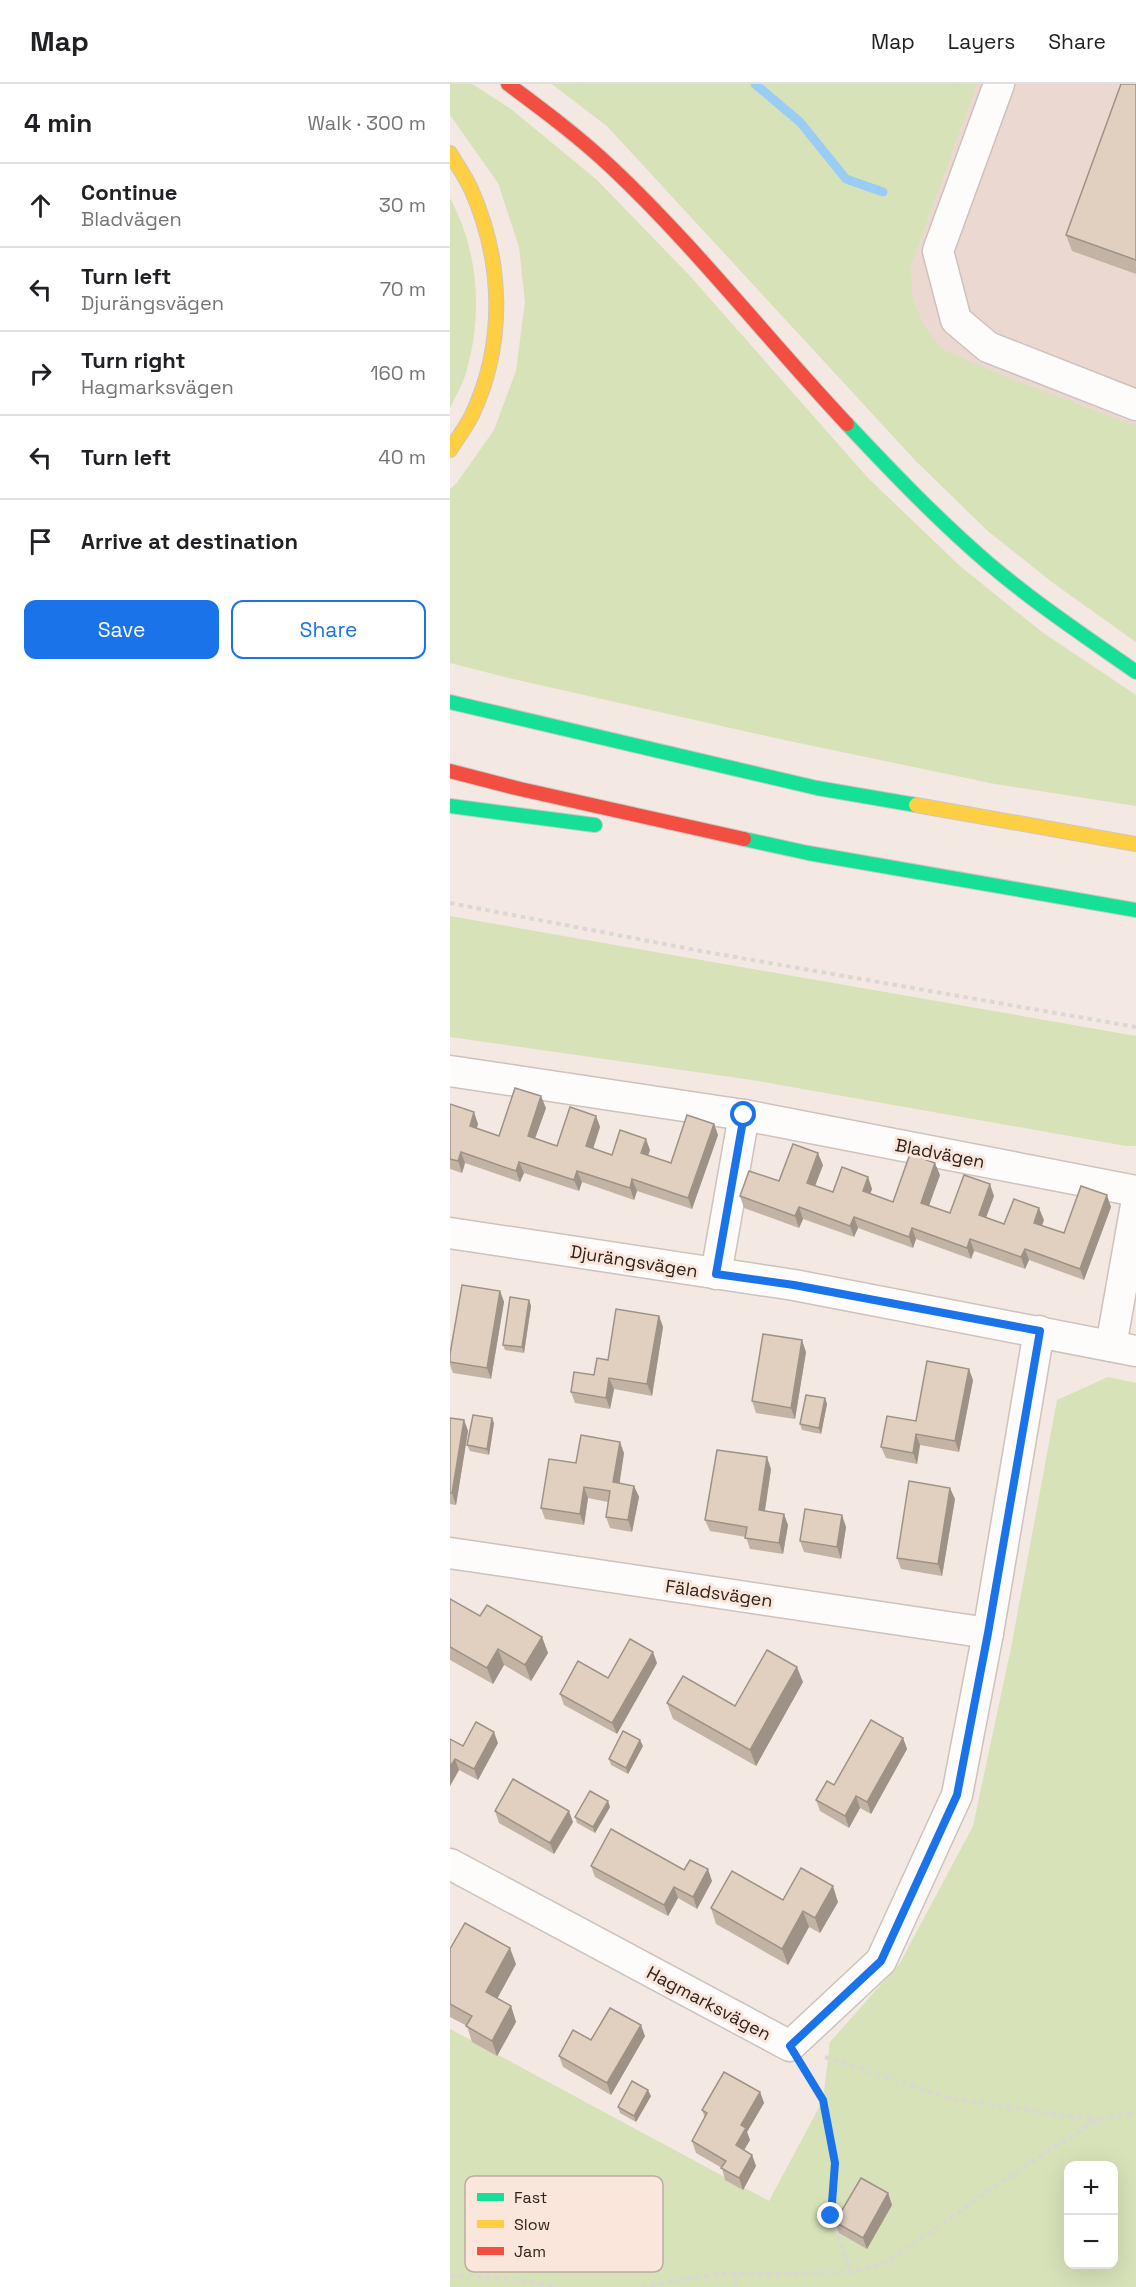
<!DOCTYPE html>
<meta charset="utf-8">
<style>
:root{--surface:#fff;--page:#f2f2f2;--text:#202124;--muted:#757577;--line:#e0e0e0;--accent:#1a73e8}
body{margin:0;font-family:"Space Grotesk",sans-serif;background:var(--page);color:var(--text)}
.controls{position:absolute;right:18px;bottom:18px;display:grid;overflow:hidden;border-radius:12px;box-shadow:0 6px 24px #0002}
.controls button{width:54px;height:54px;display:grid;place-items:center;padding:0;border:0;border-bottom:2px solid var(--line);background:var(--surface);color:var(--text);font:30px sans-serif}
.stop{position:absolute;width:18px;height:18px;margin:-14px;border:4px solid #1a73e8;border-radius:50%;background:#fff}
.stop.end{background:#1a73e8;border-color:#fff;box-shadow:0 2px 6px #0008}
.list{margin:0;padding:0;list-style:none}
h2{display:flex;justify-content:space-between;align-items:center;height:78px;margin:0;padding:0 24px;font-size:26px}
h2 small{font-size:20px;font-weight:400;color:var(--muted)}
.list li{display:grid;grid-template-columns:39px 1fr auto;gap:18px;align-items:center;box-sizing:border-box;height:84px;padding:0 24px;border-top:2px solid var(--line)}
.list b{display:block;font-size:22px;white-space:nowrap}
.list p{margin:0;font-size:20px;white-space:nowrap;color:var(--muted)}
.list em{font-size:20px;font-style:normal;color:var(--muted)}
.actions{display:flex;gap:12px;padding:18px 24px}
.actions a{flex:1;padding:14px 0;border:2px solid var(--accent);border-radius:12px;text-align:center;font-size:21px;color:var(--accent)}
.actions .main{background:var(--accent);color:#fff}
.icon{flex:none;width:33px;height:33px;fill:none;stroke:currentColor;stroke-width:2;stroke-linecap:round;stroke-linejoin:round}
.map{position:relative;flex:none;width:686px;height:2203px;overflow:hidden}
header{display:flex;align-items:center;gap:36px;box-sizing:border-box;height:84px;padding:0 30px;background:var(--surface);border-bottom:2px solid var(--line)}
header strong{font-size:28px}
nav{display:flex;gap:33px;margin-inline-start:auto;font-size:21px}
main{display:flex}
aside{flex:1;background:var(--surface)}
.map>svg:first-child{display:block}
.commercial{fill:#ebd9d1}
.green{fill:#d7e2b9;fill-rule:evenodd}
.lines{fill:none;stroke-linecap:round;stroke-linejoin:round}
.stream{stroke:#9acdf4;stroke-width:9}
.street-casing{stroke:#cdc2bc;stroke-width:33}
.fast-casing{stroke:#cdc7c3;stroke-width:16}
.slow-casing{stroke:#cdc7c3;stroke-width:16}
.jam-casing{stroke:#cdc7c3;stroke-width:16}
.path{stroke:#dad7d4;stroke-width:4;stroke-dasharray:4.5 4.5;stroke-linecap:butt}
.street{stroke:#fdfcfb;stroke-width:30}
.fast{stroke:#16e098;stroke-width:14}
.slow{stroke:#ffcf43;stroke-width:14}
.jam{stroke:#f24e42;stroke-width:14}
.wall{fill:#c2b3a5}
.shaded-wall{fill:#9e9286}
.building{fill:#e1d0c0;stroke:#9e9286;stroke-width:1.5}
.route{stroke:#1a73e8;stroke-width:8}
.labels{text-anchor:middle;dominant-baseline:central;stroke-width:6;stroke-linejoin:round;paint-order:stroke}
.street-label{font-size:18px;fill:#2e221b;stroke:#fae6db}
.key{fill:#fae6db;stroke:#bdaba1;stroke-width:1.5}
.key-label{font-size:16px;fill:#2e221b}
</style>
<header>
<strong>Map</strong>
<nav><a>Map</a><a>Layers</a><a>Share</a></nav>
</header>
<main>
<aside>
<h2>4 min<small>Walk · 300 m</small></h2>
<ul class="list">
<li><svg class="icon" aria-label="ahead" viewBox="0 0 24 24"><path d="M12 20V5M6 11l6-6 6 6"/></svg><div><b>Continue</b><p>Bladvägen</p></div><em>30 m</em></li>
<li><svg class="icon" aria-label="left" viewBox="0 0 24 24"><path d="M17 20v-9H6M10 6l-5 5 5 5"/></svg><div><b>Turn left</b><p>Djurängsvägen</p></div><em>70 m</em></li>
<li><svg class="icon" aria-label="right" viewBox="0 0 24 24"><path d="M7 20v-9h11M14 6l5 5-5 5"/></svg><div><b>Turn right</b><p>Hagmarksvägen</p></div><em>160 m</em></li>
<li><svg class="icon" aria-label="left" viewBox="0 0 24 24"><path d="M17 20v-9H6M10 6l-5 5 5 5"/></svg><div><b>Turn left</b></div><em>40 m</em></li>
<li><svg class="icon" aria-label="arrive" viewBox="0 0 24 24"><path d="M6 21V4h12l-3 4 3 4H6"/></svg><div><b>Arrive at destination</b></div></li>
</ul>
<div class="actions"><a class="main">Save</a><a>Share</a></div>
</aside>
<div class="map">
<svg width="686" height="2203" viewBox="0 0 686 2203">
<rect width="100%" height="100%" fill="#f3e8e2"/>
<polygon class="commercial" points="102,0 686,0 686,558 602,498 538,447 466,377 157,42"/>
<g class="green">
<polygon points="0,0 22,0 61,25 147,96 240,192 418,394 510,482 592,548 686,611 686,722 545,700 325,654 63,595 0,579 0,405 6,400 44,346 66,287 75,218 69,163 48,99 0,31"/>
<polygon points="102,0 527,0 460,184 463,215 474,242 494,266 564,296 686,342 686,558 602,498 538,447 466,377 157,42"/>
<path d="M0 114C28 166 33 228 17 285 14 298 6 311 0 324Z"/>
<polygon points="0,832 686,952 686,1062 676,1062 302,996 0,953"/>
<path d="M658 1293 686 1299V2203H0V1945L319 2117 373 2016 380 1958 450 1879 523 1742 561 1564 607 1316ZM618 2082H664V2180H618Z"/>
</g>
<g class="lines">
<polyline class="stream" points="305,0 350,38 396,95 433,108"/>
<g class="street-casing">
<g id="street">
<polyline points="549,0 488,167 506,236 538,263 686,321"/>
<polyline points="0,987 294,1031 686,1107"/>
<polyline points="0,1149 344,1201 686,1267"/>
<polyline points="266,1190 294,1031"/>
<polyline points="661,1262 686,1121"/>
<polyline points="0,1469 538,1549"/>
<polyline points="0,1780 340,1962 431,1877 507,1711 538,1549 589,1247"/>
</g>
</g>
<g class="fast-casing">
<g id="fast">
<path d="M397 340C442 388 488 436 538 479 585 519 636 553 686 588"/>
<polyline points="0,618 367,704 466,721"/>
<polyline points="0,722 145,741"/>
<polyline points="294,755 358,769 686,826"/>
</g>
</g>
<g class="slow-casing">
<g id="slow">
<path d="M0 69C7 81 15 92 21 105 53 177 56 259 22 331 16 343 7 355 0 366"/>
<polyline points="466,721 686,760"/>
</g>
</g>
<g class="jam-casing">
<g id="jam">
<path d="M58 0C93 26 128 52 161 83 246 163 317 255 397 340"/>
<polyline points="0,687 70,705 294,755"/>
</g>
</g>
<g class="path">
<polyline points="0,819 251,867 686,943"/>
<polyline points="375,1973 502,2015 647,2036"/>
<polyline points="356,1988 373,2016 385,2079 381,2132 401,2188"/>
<polyline points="286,2190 286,2203"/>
<polyline points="0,2191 63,2195 106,2203"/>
<polyline points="192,2203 267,2190 401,2188 437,2178 584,2076 648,2036 686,2028"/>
</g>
<use href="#street" class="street"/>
<use href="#fast" class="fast"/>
<use href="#slow" class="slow"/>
<use href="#jam" class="jam"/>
</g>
<g class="wall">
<polygon points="686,0 686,190 622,167 616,151"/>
<polygon points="0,1020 28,1040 27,1044 49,1052 96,1024 85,1054 107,1062 146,1032 150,1043 143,1065 162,1071 200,1066 198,1072 221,1079 264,1040 268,1051 242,1125 187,1107 184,1116 132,1098 129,1107 74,1089 70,1098 15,1079 12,1089 0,1085"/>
<polygon points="373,1081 365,1102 383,1108 418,1093 422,1105 420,1110 443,1118 490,1091 479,1121 500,1129 544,1112 536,1133 554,1140 594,1136 592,1142 614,1149 661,1123 634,1196 579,1176 575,1185 524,1167 521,1175 466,1155 463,1164 408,1144 404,1153 353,1135 349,1144 294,1124 290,1112"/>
<polygon points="50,1207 54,1218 41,1295 3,1289 0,1281 0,1270"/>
<polygon points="79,1216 81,1222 74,1269 55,1266 53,1261"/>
<polygon points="209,1232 213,1243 202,1312 164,1305 160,1325 125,1319 121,1308 144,1291 158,1276"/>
<polygon points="356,1268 345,1335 306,1329 302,1317"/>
<polygon points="523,1296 509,1368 470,1361 467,1380 436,1374 431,1363"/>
<polygon points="375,1314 377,1320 371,1350 352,1346 350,1340"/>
<polygon points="0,1334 14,1336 18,1347 6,1421 0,1420"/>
<polygon points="44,1339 39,1371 20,1367 17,1361"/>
<polygon points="174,1369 169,1399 184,1402 189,1413 182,1448 160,1444 156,1433 158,1418 138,1414 134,1441 95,1435 91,1424 126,1379"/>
<polygon points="321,1385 315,1427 338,1441 333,1470 300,1465 296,1453 260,1447 255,1436"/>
<polygon points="505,1415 492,1492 451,1485 447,1474"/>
<polygon points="396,1443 391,1475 354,1468 350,1457"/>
<polygon points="0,1515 30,1532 92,1553 98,1569 81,1597 54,1581 43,1600 0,1576"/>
<polygon points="207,1579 167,1650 114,1621 110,1610"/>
<polygon points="353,1598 306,1682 223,1635 217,1619 285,1622"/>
<polygon points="453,1654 457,1665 421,1730 410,1724 399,1744 370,1727 366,1716 384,1701"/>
<polygon points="0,1655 13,1662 48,1659 28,1696 9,1686 0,1702"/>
<polygon points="193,1662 178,1690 161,1681 159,1675"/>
<polygon points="160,1723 145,1749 127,1739 125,1733"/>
<polygon points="45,1727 123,1738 104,1770 49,1739"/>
<polygon points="141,1782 234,1786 262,1797 247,1825 228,1814 218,1832 145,1793"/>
<polygon points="388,1818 370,1849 359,1843 338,1881 266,1840 261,1824"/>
<polygon points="0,1865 66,1880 47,1915 61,1922 66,1938 47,1972 22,1958 17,1942 0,1933"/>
<polygon points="195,1952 161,2011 113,1983 109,1972 141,1956"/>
<polygon points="310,2008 314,2019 297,2048 300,2056 294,2066 302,2071 306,2082 293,2106 275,2096 272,2084 246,2069 242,2057 255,2034 252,2026"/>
<polygon points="201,2012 186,2038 170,2029 168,2023"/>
<polygon points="438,2109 442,2121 417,2165 389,2149 385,2138"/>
</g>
<g class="shaded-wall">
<polygon points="91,1012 96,1024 82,1063 78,1052"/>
<polygon points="24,1028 28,1040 24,1053 20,1042"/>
<polygon points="146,1032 150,1043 140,1074 136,1062"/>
<polygon points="264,1040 268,1051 242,1125 238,1114"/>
<polygon points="196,1055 200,1066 195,1080 191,1069"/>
<polygon points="11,1068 15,1079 12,1089 8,1077"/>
<polygon points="368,1069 373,1081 362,1110 357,1099"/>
<polygon points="69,1078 74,1089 70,1098 66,1087"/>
<polygon points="485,1079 490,1091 476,1130 471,1119"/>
<polygon points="127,1087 132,1098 129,1107 124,1096"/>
<polygon points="418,1093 422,1105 417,1118 413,1107"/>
<polygon points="182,1095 187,1107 184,1116 180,1104"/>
<polygon points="540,1100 544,1112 533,1142 529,1131"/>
<polygon points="657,1111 661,1123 634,1196 630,1185"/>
<polygon points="349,1123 353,1135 349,1144 345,1132"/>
<polygon points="589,1124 594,1136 588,1150 584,1139"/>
<polygon points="404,1133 408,1144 404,1153 400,1142"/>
<polygon points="462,1144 466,1155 463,1164 459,1153"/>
<polygon points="520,1155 524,1167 521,1175 517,1164"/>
<polygon points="575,1165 579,1176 575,1185 571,1173"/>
<polygon points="50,1207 54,1218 41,1295 37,1284"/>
<polygon points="79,1216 81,1222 74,1269 72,1263"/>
<polygon points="209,1232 213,1243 202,1312 197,1300"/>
<polygon points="352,1256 356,1268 345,1335 341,1324"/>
<polygon points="519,1285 523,1296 509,1368 505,1357"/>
<polygon points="159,1294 164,1305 160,1325 156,1314"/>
<polygon points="375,1314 377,1320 371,1350 369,1344"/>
<polygon points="42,1334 44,1339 39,1371 37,1365"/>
<polygon points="14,1336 18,1347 6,1421 2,1409"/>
<polygon points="466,1350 470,1361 467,1380 463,1369"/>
<polygon points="170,1358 174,1369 168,1410 163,1398"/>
<polygon points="317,1373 321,1385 313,1438 309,1426"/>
<polygon points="184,1402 189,1413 182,1448 178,1436"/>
<polygon points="134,1403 138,1414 134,1441 130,1430"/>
<polygon points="500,1404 505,1415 492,1492 488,1480"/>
<polygon points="334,1430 338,1441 333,1470 329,1459"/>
<polygon points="392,1431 396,1443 391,1475 387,1463"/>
<polygon points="92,1553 98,1569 81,1597 75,1581"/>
<polygon points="48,1565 54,1581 43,1600 37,1584"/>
<polygon points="203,1568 207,1579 167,1650 162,1639"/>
<polygon points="347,1583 353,1598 306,1682 300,1666"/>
<polygon points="44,1648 48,1659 28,1696 24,1685"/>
<polygon points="453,1654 457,1665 421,1730 417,1718"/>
<polygon points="190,1656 193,1662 178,1690 176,1684"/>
<polygon points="5,1675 9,1686 0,1702 0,1683"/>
<polygon points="406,1712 410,1724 399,1744 395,1732"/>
<polygon points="158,1717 160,1723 145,1749 143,1743"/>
<polygon points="119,1727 123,1738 104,1770 100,1759"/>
<polygon points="258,1785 262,1797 247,1825 243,1813"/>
<polygon points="383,1802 388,1818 370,1849 365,1834"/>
<polygon points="224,1803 228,1814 218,1832 214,1821"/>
<polygon points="353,1827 359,1843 338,1881 332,1865"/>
<polygon points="60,1864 66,1880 42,1924 36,1908"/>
<polygon points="61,1922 66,1938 47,1972 42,1957"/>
<polygon points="191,1941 195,1952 161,2011 157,1999"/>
<polygon points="198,2006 201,2012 186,2038 184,2032"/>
<polygon points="310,2008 314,2019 297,2048 300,2056 290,2073 286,2061 291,2041"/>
<polygon points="302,2071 306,2082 293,2106 289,2094"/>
<polygon points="438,2109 442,2121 417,2165 413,2154"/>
</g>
<g class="building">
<polygon points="671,0 686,0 686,176 616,151"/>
<polygon points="65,1004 91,1012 78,1052 107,1062 120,1023 146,1032 136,1062 162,1071 170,1046 196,1055 191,1069 221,1079 237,1031 264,1040 238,1114 182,1095 180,1104 127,1087 124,1096 69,1078 66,1087 11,1068 8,1077 0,1075 0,1020 24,1028 20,1042 49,1052"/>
<polygon points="343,1060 368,1069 357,1099 383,1108 392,1083 418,1093 413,1107 443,1118 460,1070 485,1079 471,1119 500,1129 514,1091 540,1100 529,1131 554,1140 564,1115 589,1124 584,1139 614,1149 631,1102 657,1111 630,1185 575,1165 571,1173 520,1155 517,1164 462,1144 459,1153 404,1133 400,1142 349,1123 345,1132 290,1112 299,1087 329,1097"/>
<polygon points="12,1201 50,1207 37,1284 0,1278 0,1270"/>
<polygon points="60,1213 79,1216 72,1263 53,1261"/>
<polygon points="166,1225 209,1232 197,1300 159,1294 156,1314 121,1308 124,1288 144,1291 147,1274 158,1276"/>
<polygon points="313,1250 352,1256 341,1324 302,1317"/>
<polygon points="477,1277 519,1285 505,1357 466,1350 463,1369 431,1363 437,1332 466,1337"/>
<polygon points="356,1311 375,1314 369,1344 350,1340"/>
<polygon points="23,1331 42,1334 37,1365 17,1361"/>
<polygon points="0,1334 14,1336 2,1409 0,1409"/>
<polygon points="131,1351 170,1358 163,1398 184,1402 178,1436 156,1433 160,1407 134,1403 130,1430 91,1424 99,1375 126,1379"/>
<polygon points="267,1366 317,1373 309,1426 334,1430 329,1459 295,1454 297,1443 255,1436"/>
<polygon points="459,1397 500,1404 488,1480 447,1474"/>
<polygon points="355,1425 392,1431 387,1463 350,1457"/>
<polygon points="0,1515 30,1532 37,1521 92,1553 75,1581 48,1565 37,1584 0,1563"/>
<polygon points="180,1555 203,1568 162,1639 110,1610 128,1577 158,1594"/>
<polygon points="317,1566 347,1583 300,1666 217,1619 233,1592 285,1622"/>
<polygon points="421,1636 453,1654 417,1718 406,1712 395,1732 366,1716 377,1697 384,1701"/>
<polygon points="26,1638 44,1648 24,1685 5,1675 0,1683 0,1655 13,1662"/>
<polygon points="173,1647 190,1656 176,1684 159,1675"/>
<polygon points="63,1695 119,1727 100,1759 45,1727"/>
<polygon points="140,1707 158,1717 143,1743 125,1733"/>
<polygon points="161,1745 234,1786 240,1776 258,1785 243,1813 224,1803 214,1821 141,1782"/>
<polygon points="351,1784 383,1802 365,1834 353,1827 332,1865 261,1824 282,1787 333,1816"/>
<polygon points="15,1839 60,1864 36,1908 61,1922 42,1957 16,1942 22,1932 0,1920 0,1865"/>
<polygon points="160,1924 191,1941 157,1999 109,1972 123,1946 141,1956"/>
<polygon points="274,1988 310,2008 291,2041 296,2044 286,2061 302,2071 289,2094 271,2084 276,2077 242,2057 257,2029 252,2026"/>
<polygon points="182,1997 198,2006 184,2032 168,2023"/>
<polygon points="411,2094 438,2109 413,2154 385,2138"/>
</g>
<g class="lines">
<polyline class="route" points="294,1031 266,1190 344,1201 590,1247 538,1549 507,1711 431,1877 340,1962 373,2016 385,2079 381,2132"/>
</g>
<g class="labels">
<g class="street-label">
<text transform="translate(490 1069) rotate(11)">Bladvägen</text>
<text transform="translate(184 1177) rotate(9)">Djurängsvägen</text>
<text transform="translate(269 1509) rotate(8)">Fäladsvägen</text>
<text transform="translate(259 1919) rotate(28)">Hagmarksvägen</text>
</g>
</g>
<rect x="15" y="2092" width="198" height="96" rx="9" class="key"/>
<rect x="27" y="2109" width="27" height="8" fill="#16e098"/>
<rect x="27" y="2136" width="27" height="8" fill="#ffcf43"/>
<rect x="27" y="2163" width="27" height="8" fill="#f24e42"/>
<g class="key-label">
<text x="64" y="2119">Fast</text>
<text x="64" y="2146">Slow</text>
<text x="64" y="2173">Jam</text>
</g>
</svg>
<div class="controls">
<button>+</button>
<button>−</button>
</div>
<div class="stop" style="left:294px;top:1031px"></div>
<div class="stop end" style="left:381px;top:2132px"></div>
</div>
</main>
